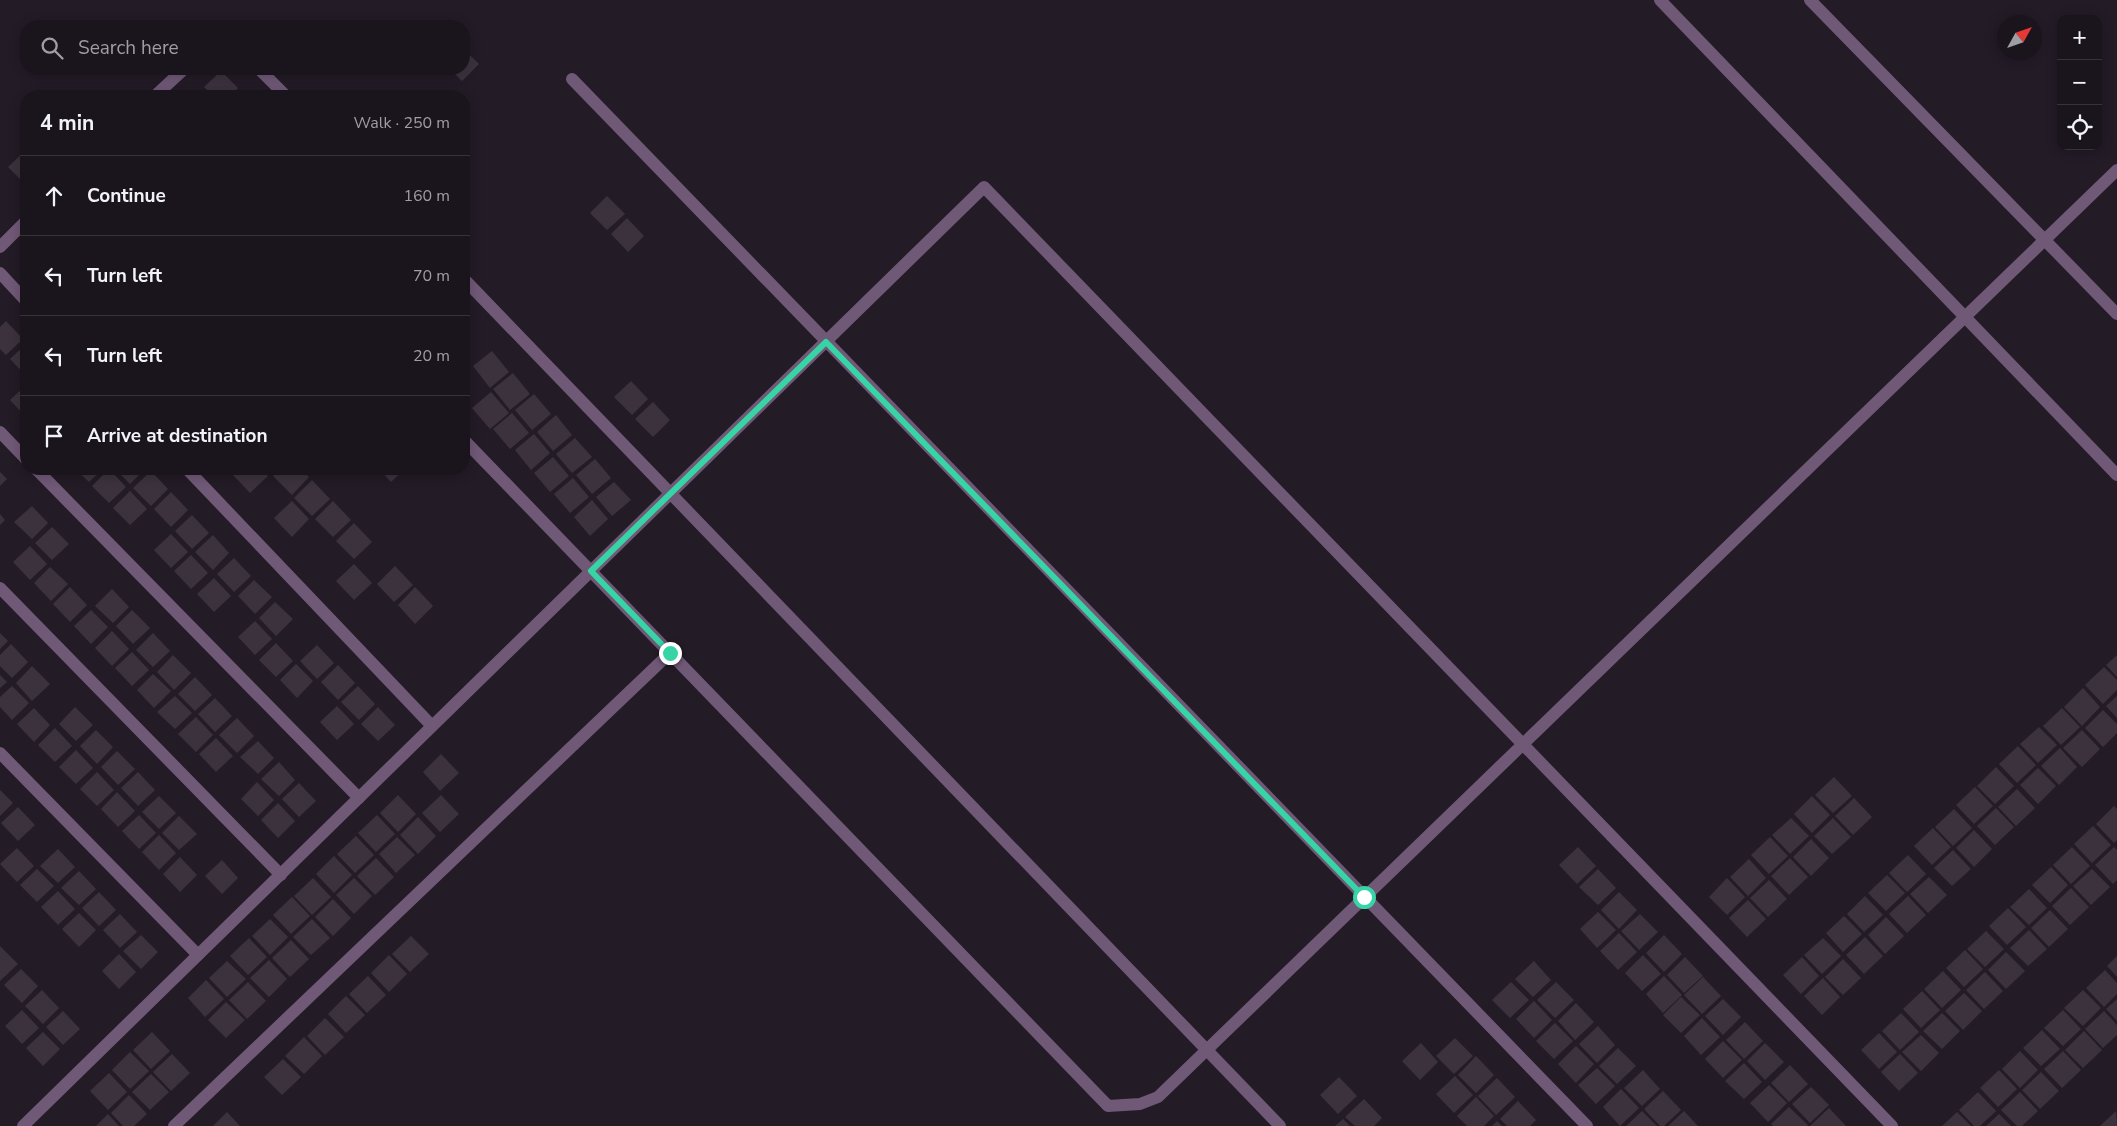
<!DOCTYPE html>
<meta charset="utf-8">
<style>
:root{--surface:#1a141c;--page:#272129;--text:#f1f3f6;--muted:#9f9ea3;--line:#38333b}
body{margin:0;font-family:"Nunito Sans",sans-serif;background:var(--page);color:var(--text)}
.controls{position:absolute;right:15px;top:15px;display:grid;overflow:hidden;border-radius:10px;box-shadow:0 2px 12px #0003}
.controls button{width:45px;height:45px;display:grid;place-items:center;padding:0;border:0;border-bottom:1px solid var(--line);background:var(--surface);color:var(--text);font:25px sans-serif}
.compass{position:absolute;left:1997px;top:15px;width:45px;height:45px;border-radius:50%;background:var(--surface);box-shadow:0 2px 12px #0003;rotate:50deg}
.stop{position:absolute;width:15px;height:15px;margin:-11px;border:4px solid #37d4a6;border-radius:50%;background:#fff}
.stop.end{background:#37d4a6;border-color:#fff;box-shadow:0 1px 5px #0008}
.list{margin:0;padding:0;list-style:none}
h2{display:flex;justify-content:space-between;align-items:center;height:65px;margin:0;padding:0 20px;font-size:21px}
h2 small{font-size:16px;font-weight:400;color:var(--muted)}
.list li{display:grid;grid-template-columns:32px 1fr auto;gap:15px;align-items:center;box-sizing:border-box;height:80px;padding:0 20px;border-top:1px solid var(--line)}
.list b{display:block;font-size:19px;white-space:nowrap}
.list em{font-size:16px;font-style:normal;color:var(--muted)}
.icon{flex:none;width:28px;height:28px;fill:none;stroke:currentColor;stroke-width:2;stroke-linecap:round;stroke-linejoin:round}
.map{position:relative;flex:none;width:2117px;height:1126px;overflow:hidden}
.search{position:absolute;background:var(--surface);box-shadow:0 2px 12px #0003;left:20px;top:20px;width:450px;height:55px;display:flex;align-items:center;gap:12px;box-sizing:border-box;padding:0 18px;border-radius:20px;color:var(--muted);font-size:19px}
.panel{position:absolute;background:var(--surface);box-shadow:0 2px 12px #0003;left:20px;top:90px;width:450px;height:385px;border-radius:20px}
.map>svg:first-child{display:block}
.building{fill:#3b323d}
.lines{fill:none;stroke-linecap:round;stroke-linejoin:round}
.minor{stroke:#705877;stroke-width:12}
.route{stroke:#37d4a6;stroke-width:6}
</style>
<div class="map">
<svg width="2117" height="1126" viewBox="0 0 2117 1126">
<rect width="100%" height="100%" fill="#231b26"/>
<g class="building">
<polygon points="464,49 479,64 462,81 450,69 464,69"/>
<polygon points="221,71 238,88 231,96 213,96 204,87"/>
<polygon points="26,150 26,185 8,167"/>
<polygon points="607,196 625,214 607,230 590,213"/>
<polygon points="627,218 644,236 628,252 611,234"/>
<polygon points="6,321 23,339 6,355 0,349 0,327"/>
<polygon points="26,344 26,376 10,359"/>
<polygon points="492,351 509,372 490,388 473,366"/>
<polygon points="513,373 530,394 510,410 493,389"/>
<polygon points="631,381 648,399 632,415 614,397"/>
<polygon points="26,385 26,417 10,400"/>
<polygon points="491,392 509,413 490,429 472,408"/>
<polygon points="534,394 551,414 532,430 515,410"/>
<polygon points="653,402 670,420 653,437 635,419"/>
<polygon points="512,413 529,433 510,449 493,429"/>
<polygon points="556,415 572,435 553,451 537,432"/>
<polygon points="534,434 550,453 531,470 515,450"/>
<polygon points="575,438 592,457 572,473 556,454"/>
<polygon points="553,457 569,476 550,492 534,473"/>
<polygon points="595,459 611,478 592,494 576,475"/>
<polygon points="75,469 103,469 89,482"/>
<polygon points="109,469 126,487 109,503 92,486"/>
<polygon points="115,469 145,469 130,484"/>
<polygon points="239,469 261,469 268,476 250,493 233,475"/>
<polygon points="281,469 301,469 309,477 292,495 273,476"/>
<polygon points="379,469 405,469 391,482"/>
<polygon points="151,471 168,489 151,506 133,488"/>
<polygon points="0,472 7,479 0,486"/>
<polygon points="573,478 589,497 570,513 554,494"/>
<polygon points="312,480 330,499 312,516 294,498"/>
<polygon points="614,482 631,500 612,516 596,497"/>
<polygon points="130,491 147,509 130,525 113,508"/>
<polygon points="171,492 188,510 171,527 154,509"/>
<polygon points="592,500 608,519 590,536 574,517"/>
<polygon points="292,501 309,519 292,537 274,518"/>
<polygon points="333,501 351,520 333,537 315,519"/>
<polygon points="32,506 48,523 32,539 14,522"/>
<polygon points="0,514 5,520 0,525"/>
<polygon points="192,515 209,533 192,549 175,531"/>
<polygon points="354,523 372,542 354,559 336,541"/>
<polygon points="52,527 69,544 52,560 35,543"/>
<polygon points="171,534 188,552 171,568 154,550"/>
<polygon points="213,535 229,553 213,570 195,552"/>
<polygon points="30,546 47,564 30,580 13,562"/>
<polygon points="191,555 208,573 191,589 174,571"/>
<polygon points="234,558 251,576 234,592 217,574"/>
<polygon points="354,564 372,583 354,600 336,581"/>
<polygon points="395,566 413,585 394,602 377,584"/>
<polygon points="50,567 68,584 51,601 34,583"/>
<polygon points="214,578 231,596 214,612 197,594"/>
<polygon points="254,580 272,597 255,614 238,596"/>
<polygon points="70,587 87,605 70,622 53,604"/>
<polygon points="415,587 433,606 415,624 398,605"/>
<polygon points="112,589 129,607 113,623 95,606"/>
<polygon points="275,602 293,619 276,636 259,618"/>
<polygon points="91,610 108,627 91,644 74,626"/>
<polygon points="132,610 150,628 133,644 116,626"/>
<polygon points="255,621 272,639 255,655 238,637"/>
<polygon points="112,631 129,649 112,666 95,648"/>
<polygon points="0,633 8,641 0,649"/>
<polygon points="153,633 170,651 153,667 136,650"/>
<polygon points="276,643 293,661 276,677 259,660"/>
<polygon points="11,644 28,662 12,678 0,666 0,655"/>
<polygon points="317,645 334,663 317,679 300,661"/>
<polygon points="132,652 149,670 132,686 115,668"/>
<polygon points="173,655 191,673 174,690 157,672"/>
<polygon points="2117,655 2117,677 2106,665"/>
<polygon points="296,664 313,681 297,698 280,680"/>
<polygon points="338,665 355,683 338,700 321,682"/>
<polygon points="32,666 50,684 32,701 16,683"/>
<polygon points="2104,667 2117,680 2117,690 2103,704 2085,685"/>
<polygon points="153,674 171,691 154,708 137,690"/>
<polygon points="0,675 7,682 0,688"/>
<polygon points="195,677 212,695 195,711 178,694"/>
<polygon points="12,686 29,703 12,720 0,707 0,697"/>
<polygon points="358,686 375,704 359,720 341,702"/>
<polygon points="2083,688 2100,707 2082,726 2064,707"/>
<polygon points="175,696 192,713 175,729 157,712"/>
<polygon points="2117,696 2117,718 2106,706"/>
<polygon points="215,698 232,716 215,732 198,714"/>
<polygon points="337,706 354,724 337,740 320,722"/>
<polygon points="75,707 93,725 76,741 59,724"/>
<polygon points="378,707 395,725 378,741 361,724"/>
<polygon points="34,708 50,725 34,742 17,724"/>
<polygon points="2062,708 2080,727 2061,745 2043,726"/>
<polygon points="2103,710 2117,724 2117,733 2103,747 2085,728"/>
<polygon points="196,717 213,735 196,752 178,734"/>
<polygon points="237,718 254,736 237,753 219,735"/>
<polygon points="2039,727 2057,745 2038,763 2020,744"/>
<polygon points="55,728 72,746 55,762 38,745"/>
<polygon points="96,730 113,747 97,764 80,746"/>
<polygon points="2082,730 2100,749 2082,767 2063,748"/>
<polygon points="216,738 233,756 216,772 199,754"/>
<polygon points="258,741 274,758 258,774 240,757"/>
<polygon points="2018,746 2036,765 2017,783 1999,764"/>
<polygon points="2060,748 2077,767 2059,785 2041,766"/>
<polygon points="76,750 93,768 76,784 59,767"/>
<polygon points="117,751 135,769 118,785 101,767"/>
<polygon points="441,754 459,773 440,791 423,772"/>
<polygon points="279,762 295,780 279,796 261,779"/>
<polygon points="1996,767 2014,786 1995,804 1977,786"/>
<polygon points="2038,768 2056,786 2038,804 2020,785"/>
<polygon points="97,772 114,790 97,806 80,789"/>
<polygon points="138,772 155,790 138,806 121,788"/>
<polygon points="1834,777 1852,796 1833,813 1815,795"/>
<polygon points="257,782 274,800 258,816 241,799"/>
<polygon points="299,783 316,801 299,817 282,799"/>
<polygon points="1975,787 1993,806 1974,824 1956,805"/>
<polygon points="2017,789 2035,808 2016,826 1998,807"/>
<polygon points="0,790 13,803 0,816"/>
<polygon points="117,792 135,811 118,827 101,809"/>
<polygon points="398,795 416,814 398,832 380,813"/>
<polygon points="441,795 459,814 440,832 422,813"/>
<polygon points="159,796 176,813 159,829 142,812"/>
<polygon points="1812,796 1830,815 1812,833 1794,814"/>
<polygon points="1854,798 1872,817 1853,835 1835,816"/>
<polygon points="278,803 295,821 278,838 261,820"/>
<polygon points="2114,806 2117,809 2117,840 2114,843 2096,824"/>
<polygon points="18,807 35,825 18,841 1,823"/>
<polygon points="1996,808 2014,827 1995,845 1977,826"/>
<polygon points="1954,809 1972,828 1953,846 1935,827"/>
<polygon points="139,815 156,833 139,849 122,831"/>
<polygon points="377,815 395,834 376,852 358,833"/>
<polygon points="179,816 197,834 179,850 162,833"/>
<polygon points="418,817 436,836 418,854 400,835"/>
<polygon points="1791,818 1809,836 1790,854 1772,835"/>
<polygon points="1833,818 1851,837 1832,854 1814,836"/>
<polygon points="2093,826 2111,845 2092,863 2074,844"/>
<polygon points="1933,828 1951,847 1932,865 1914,846"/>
<polygon points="1974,830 1992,849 1974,867 1956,848"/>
<polygon points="159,835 176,853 159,870 142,852"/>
<polygon points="356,836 374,855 355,873 337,854"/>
<polygon points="397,837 415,855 396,873 379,854"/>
<polygon points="1770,837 1788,856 1769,874 1751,855"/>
<polygon points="1811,839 1829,858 1811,876 1793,857"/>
<polygon points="1578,847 1596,866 1577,884 1559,865"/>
<polygon points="2072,847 2090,866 2071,884 2053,865"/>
<polygon points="2114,847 2117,850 2117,880 2113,884 2095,865"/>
<polygon points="17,848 34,866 17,882 0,864"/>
<polygon points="58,849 75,867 58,883 40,866"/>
<polygon points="1953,850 1971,869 1952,886 1934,868"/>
<polygon points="1908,855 1926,874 1907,892 1889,873"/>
<polygon points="334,856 352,875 334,893 316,874"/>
<polygon points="180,857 197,875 180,892 163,874"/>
<polygon points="376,858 394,877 375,895 357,876"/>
<polygon points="1790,858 1808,877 1789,895 1771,876"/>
<polygon points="1749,859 1766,878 1748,896 1730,877"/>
<polygon points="222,860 238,878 222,894 205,876"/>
<polygon points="2051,867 2068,885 2050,903 2032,885"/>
<polygon points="37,869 54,886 37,902 20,885"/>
<polygon points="1598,869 1616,888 1598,905 1579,887"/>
<polygon points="2092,869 2110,887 2091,905 2073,886"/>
<polygon points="79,871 96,889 79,905 61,888"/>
<polygon points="1887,875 1905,893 1886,911 1868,893"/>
<polygon points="1929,877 1947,895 1928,913 1910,894"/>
<polygon points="313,878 331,897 312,915 294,896"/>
<polygon points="354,878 372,896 354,914 336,895"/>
<polygon points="1727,878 1745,897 1727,915 1709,897"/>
<polygon points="1769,880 1787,899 1768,917 1750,898"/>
<polygon points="2071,888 2089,907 2070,925 2052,906"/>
<polygon points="2029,889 2047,908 2029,925 2010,907"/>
<polygon points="58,891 75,909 58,925 41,907"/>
<polygon points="99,892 116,910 99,926 82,908"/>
<polygon points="1619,892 1637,910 1619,929 1601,910"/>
<polygon points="1865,896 1883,915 1864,932 1847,914"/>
<polygon points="1908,896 1926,915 1907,933 1889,914"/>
<polygon points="292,897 310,916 291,934 273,915"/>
<polygon points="333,899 351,918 333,936 315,917"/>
<polygon points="1748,900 1766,919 1747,937 1729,918"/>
<polygon points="2008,908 2026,927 2007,945 1989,926"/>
<polygon points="2050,910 2068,929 2049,947 2031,928"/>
<polygon points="1598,912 1616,930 1597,948 1580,929"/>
<polygon points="79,913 96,930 79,947 62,929"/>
<polygon points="120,914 137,932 120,948 103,930"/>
<polygon points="1640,914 1658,932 1639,950 1621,931"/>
<polygon points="1844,916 1862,934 1843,952 1826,933"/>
<polygon points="1886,917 1904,936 1885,954 1868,935"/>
<polygon points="270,919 288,937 270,955 252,936"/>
<polygon points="312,919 330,938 311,955 293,937"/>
<polygon points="2029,930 2047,949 2028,966 2010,948"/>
<polygon points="1986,931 2004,949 1985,967 1967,949"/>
<polygon points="1619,933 1637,952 1618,970 1600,951"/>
<polygon points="141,935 158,952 141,969 123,951"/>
<polygon points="1664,935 1682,954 1664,972 1646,953"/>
<polygon points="411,936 429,954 410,972 392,954"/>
<polygon points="1865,937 1883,956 1864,974 1846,955"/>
<polygon points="249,938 267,957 248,975 230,956"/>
<polygon points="1823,938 1841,956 1822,974 1804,955"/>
<polygon points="291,940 309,959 290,977 272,958"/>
<polygon points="0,946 18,964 0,981"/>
<polygon points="1965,950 1983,969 1964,987 1946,968"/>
<polygon points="2006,952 2025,971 2006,989 1988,970"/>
<polygon points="119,954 136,972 119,989 102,971"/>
<polygon points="389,955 407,974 389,992 371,973"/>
<polygon points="1643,955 1661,974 1642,991 1625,973"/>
<polygon points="2117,956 2117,977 2107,966"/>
<polygon points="1685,957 1703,976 1684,993 1667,975"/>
<polygon points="1802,957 1819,976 1801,994 1783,975"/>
<polygon points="1843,959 1861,978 1843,995 1825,977"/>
<polygon points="269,960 287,979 269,997 250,978"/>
<polygon points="227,961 246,979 227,997 209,978"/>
<polygon points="1534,961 1551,980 1533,997 1515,979"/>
<polygon points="21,969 38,986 22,1003 4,985"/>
<polygon points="2105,970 2117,983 2117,994 2104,1007 2086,988"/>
<polygon points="1943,971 1961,990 1942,1008 1924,989"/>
<polygon points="1985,972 2003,991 1984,1009 1966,990"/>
<polygon points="368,976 386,995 367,1013 349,994"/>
<polygon points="1664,976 1682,995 1663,1013 1646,994"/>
<polygon points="1703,977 1721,996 1702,1014 1684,995"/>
<polygon points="1823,978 1840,997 1822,1015 1804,996"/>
<polygon points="206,980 224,999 205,1017 188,998"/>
<polygon points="248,982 266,1001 247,1019 229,1000"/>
<polygon points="1511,982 1529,1000 1510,1018 1492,1000"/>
<polygon points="1556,982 1574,1000 1555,1018 1537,1000"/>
<polygon points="42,990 59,1008 43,1024 25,1006"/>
<polygon points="2083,990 2101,1008 2083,1026 2064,1008"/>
<polygon points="1922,991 1940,1010 1921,1028 1903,1009"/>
<polygon points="1964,993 1982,1011 1963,1030 1945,1011"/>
<polygon points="346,996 365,1015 346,1033 328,1014"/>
<polygon points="1681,997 1700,1015 1681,1033 1663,1015"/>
<polygon points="1723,999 1741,1017 1723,1035 1705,1016"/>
<polygon points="2117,999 2117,1021 2106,1009"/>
<polygon points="1534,1001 1552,1020 1534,1038 1516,1019"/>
<polygon points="226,1002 245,1020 226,1038 208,1020"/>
<polygon points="1576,1003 1594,1022 1575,1040 1558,1021"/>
<polygon points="22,1010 39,1028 22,1044 5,1026"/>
<polygon points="2063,1010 2081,1029 2063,1046 2044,1028"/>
<polygon points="63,1011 80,1029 63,1045 46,1027"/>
<polygon points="2104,1011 2117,1025 2117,1035 2103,1048 2085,1029"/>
<polygon points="1901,1013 1919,1032 1900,1050 1882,1031"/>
<polygon points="1942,1013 1960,1031 1942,1049 1923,1031"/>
<polygon points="325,1018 344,1037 325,1055 307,1036"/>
<polygon points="1702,1018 1720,1037 1701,1055 1684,1036"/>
<polygon points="1745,1022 1763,1041 1744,1059 1726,1040"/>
<polygon points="1555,1023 1573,1041 1554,1059 1536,1041"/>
<polygon points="1598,1026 1615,1045 1597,1063 1579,1044"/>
<polygon points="2042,1030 2060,1049 2041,1066 2023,1048"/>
<polygon points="2084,1031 2102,1050 2083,1068 2065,1050"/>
<polygon points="43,1032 60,1049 43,1066 26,1048"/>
<polygon points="152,1032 170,1051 151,1069 133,1050"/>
<polygon points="1879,1033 1897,1052 1879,1069 1861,1050"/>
<polygon points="1921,1035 1939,1053 1921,1071 1902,1052"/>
<polygon points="304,1037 322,1056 304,1074 285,1056"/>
<polygon points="1455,1038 1473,1056 1454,1074 1436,1056"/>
<polygon points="1723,1041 1742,1060 1723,1078 1705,1059"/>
<polygon points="1421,1043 1438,1062 1420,1080 1402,1061"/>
<polygon points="1765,1043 1784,1062 1765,1080 1747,1061"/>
<polygon points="1576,1046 1594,1064 1576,1083 1558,1064"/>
<polygon points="1618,1048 1636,1066 1617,1084 1599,1066"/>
<polygon points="2020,1051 2038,1070 2020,1088 2002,1069"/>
<polygon points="2063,1051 2081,1070 2062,1088 2044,1069"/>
<polygon points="130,1052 149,1071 130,1089 112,1070"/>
<polygon points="172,1054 190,1073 171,1091 153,1072"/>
<polygon points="1900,1054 1918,1073 1899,1091 1881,1072"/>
<polygon points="1476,1056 1494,1075 1476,1093 1458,1075"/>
<polygon points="283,1059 301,1077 282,1095 264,1077"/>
<polygon points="1744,1063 1762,1082 1744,1099 1725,1081"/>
<polygon points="1790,1065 1808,1084 1789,1102 1771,1083"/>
<polygon points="1597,1068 1615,1086 1596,1104 1578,1085"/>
<polygon points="1643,1070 1660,1089 1642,1106 1624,1088"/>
<polygon points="1999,1070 2017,1089 1998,1107 1980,1088"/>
<polygon points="2041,1072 2059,1091 2040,1109 2022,1090"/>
<polygon points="109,1073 127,1092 108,1110 90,1091"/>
<polygon points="151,1074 169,1092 150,1110 132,1092"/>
<polygon points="1455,1076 1473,1095 1454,1113 1436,1094"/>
<polygon points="1339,1077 1357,1096 1338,1114 1320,1095"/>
<polygon points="1497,1078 1515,1097 1496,1115 1478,1096"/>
<polygon points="1769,1085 1787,1103 1768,1122 1750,1103"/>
<polygon points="1811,1087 1829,1105 1810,1123 1792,1104"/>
<polygon points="1621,1089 1639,1108 1620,1126 1603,1107"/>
<polygon points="1663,1091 1681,1110 1664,1126 1660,1126 1644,1109"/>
<polygon points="1978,1092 1996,1111 1980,1126 1974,1126 1959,1110"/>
<polygon points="2020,1092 2038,1111 2022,1126 2017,1126 2001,1110"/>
<polygon points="129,1095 147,1114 134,1126 123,1126 111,1113"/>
<polygon points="1476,1097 1494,1116 1484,1126 1467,1126 1457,1116"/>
<polygon points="1364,1099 1382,1118 1374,1126 1355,1126 1345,1117"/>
<polygon points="1518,1101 1536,1120 1530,1126 1507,1126 1500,1119"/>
<polygon points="1789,1107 1808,1125 1807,1126 1773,1126 1771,1124"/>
<polygon points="1829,1108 1846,1126 1810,1126"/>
<polygon points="1642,1111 1657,1126 1626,1126"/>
<polygon points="1684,1111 1698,1126 1668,1126"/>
<polygon points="2116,1111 2117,1126 2100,1126"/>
<polygon points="227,1112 240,1126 213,1126"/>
<polygon points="1957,1112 1971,1126 1942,1126"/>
<polygon points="108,1114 119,1126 96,1126"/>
<polygon points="1999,1114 2011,1126 1986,1126"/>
<polygon points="1343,1119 1350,1126 1335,1126"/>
<polygon points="1497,1121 1502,1126 1492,1126"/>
</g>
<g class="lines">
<g class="minor">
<polyline points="1660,0 2117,475"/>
<polyline points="1810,0 2117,314"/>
<polyline points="259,69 286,96"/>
<polyline points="572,79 1587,1126"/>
<polyline points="155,96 184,69"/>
<polyline points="0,247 26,221"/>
<polyline points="0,273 26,301"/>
<polyline points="464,279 1280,1126"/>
<polyline points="0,432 26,459"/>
<polyline points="464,440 1108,1106 1140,1104 1158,1097 2117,170"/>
<polyline points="36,469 359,798"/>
<polyline points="187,469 432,726"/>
<polyline points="0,588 281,875"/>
<polyline points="0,753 198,955"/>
<polyline points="23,1126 984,187 1892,1126"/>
<polyline points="174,1126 670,653"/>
</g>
</g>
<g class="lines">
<polyline class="route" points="670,653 591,571 826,342 1364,897"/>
</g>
</svg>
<div class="controls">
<button>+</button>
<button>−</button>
<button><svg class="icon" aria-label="locate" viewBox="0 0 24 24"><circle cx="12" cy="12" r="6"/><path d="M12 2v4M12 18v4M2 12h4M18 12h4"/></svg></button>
</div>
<svg class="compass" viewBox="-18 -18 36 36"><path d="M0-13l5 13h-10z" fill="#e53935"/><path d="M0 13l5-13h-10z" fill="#9f9ea3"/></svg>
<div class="stop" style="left:1364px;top:897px"></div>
<div class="stop end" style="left:670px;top:653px"></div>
<div class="search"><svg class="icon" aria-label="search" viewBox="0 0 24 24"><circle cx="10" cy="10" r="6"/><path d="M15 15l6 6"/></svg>Search here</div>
<section class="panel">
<h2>4 min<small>Walk · 250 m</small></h2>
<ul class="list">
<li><svg class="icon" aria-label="ahead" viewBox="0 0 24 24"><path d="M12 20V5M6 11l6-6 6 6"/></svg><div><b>Continue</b></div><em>160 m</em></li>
<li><svg class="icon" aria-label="left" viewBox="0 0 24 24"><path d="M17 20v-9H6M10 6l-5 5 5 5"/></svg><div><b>Turn left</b></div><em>70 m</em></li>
<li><svg class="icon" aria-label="left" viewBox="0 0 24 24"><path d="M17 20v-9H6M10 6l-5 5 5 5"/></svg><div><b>Turn left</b></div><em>20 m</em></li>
<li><svg class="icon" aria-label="arrive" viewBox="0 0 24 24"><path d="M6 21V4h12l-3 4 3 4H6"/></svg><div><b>Arrive at destination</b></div></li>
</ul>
</section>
</div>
